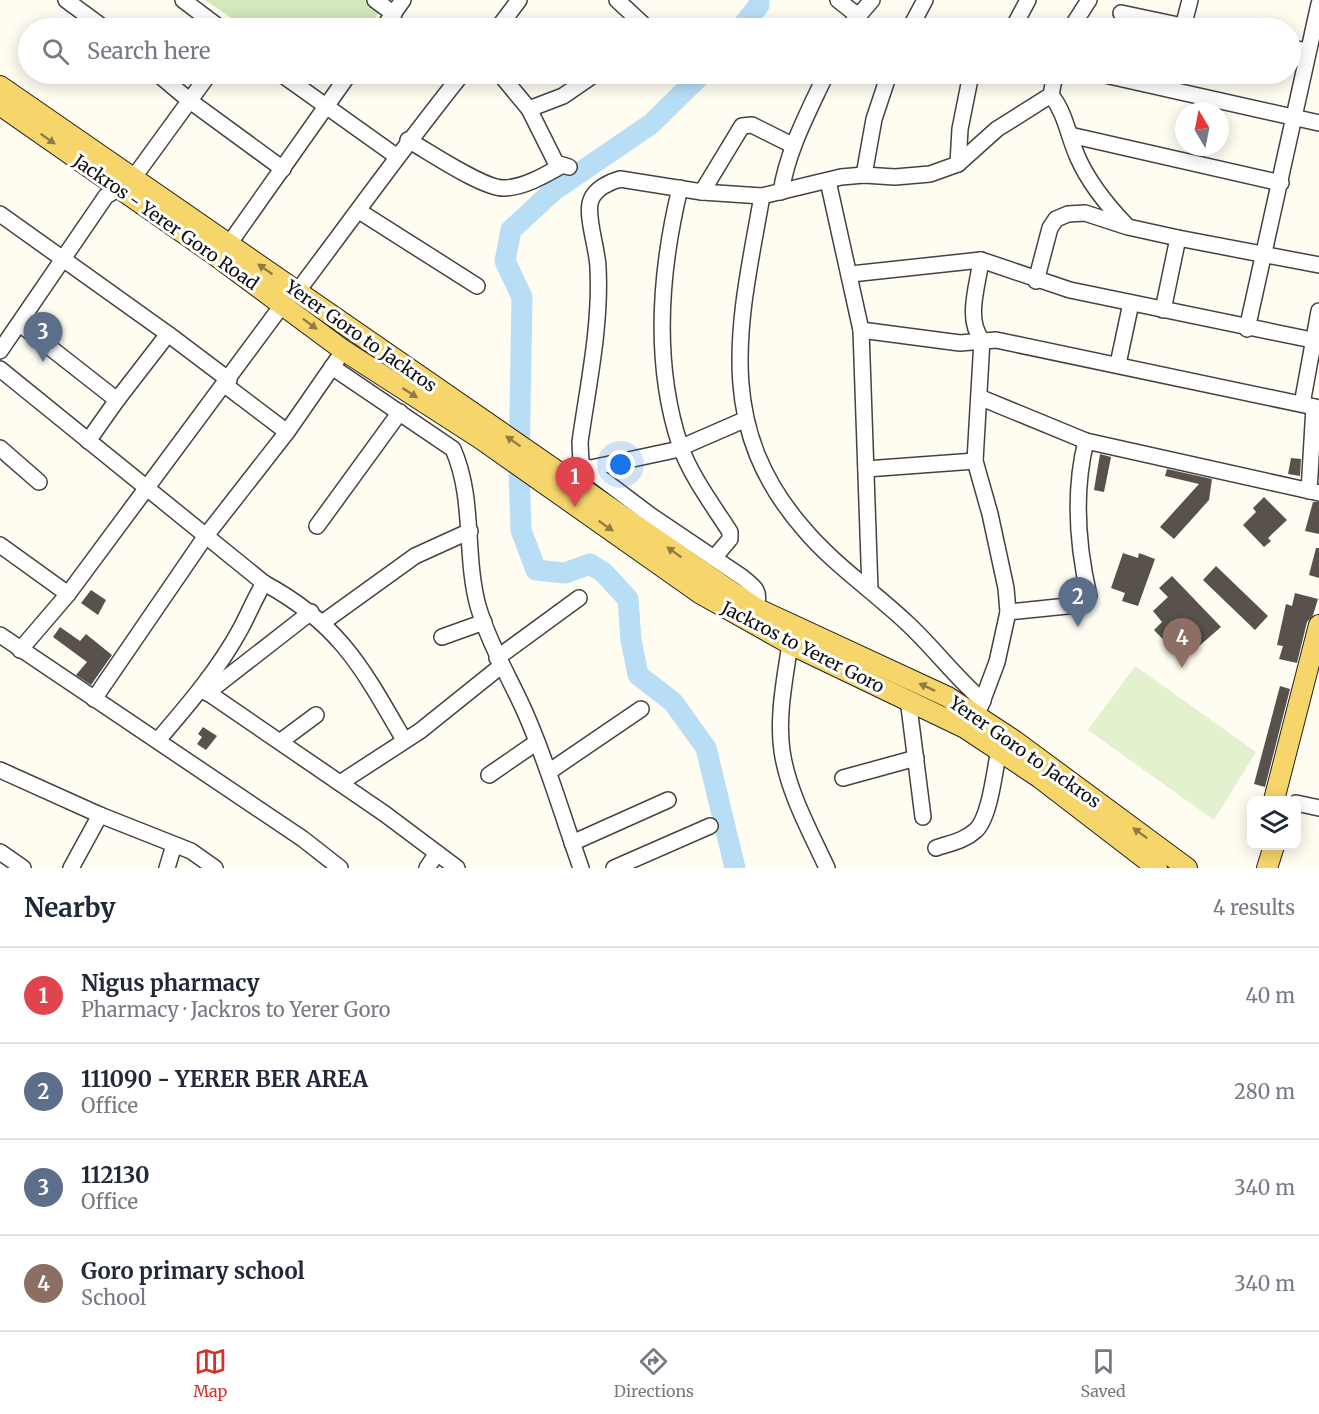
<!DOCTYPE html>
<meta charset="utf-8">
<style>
:root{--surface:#fff;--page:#f6f6f7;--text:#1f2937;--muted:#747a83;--line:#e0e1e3;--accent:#d93025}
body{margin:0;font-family:Merriweather,serif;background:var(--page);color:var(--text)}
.controls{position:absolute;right:18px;bottom:18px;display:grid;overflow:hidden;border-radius:12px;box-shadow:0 3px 15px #0003}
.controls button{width:54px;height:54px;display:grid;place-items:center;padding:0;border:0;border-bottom:2px solid var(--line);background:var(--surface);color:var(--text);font:30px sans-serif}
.compass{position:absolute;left:1175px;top:102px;width:54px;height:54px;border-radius:50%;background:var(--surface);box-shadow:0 3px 15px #0003;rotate:350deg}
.you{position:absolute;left:621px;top:465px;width:21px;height:21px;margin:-15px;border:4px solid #fff;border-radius:50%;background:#1a73e8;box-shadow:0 0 0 9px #1a73e833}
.badge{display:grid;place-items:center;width:39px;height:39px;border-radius:50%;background:var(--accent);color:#fff;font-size:20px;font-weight:700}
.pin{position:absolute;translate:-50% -50px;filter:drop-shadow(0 2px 3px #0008)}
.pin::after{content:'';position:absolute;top:32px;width:21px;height:18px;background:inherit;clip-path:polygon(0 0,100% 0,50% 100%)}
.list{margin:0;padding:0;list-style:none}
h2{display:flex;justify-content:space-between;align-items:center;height:78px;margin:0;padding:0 24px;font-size:26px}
h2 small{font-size:20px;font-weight:400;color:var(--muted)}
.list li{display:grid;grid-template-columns:39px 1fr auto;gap:18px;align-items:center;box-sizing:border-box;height:96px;padding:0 24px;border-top:2px solid var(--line)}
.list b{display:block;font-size:22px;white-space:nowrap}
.list p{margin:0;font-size:20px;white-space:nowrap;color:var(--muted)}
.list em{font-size:20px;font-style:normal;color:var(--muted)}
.icon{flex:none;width:33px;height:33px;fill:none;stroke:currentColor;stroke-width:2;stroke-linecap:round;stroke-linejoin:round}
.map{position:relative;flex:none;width:1319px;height:868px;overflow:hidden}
.search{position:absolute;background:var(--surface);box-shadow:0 3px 15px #0003;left:18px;right:18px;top:18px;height:66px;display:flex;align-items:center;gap:15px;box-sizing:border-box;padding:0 21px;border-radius:33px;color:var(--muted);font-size:22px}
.sheet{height:462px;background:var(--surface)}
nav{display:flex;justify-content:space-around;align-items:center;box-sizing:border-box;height:84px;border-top:2px solid var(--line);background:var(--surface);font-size:16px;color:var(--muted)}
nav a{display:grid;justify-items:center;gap:3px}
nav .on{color:var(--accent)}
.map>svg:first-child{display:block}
.green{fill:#d3e9bc}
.pitch{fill:#e4f1ce}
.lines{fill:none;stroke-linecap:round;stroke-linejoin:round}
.river{stroke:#b8def5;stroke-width:21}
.building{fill:#58514c}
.minor-casing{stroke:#434343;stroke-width:18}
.major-casing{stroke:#212121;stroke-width:22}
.minor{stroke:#fff;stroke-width:15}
.major{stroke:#f6d56b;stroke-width:20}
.oneway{fill:#8e7c42}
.labels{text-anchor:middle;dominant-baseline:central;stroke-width:6;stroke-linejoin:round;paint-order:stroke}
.street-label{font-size:18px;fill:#101010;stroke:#fff}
</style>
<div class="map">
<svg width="1319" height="868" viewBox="0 0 1319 868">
<rect width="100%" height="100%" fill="#fffcf2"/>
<polygon class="green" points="205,0 368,0 381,10 367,28 246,28"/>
<polygon class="pitch" points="1135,666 1256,752 1214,820 1088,730"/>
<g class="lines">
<g class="river">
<polyline points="741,28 759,5 759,0"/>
<polyline points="702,74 651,124 553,191 511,230 505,261 522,297 519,470 521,530 536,570 565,573 590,564 603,572 628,599 631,640 638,675 673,702 706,748 735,868"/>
</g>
</g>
<g class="building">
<polygon points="1100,454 1111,457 1104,492 1094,490"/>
<polygon points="1291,458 1301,459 1300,476 1288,474"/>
<polygon points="1167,469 1212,479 1209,500 1174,539 1160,527 1199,484 1165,476"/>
<polygon points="1264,497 1287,520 1268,538 1271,541 1264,547 1243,525 1256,512 1253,508"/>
<polygon points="1313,502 1319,502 1319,534 1305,531"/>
<polygon points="1316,548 1319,548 1319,578 1309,575"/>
<polygon points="1123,553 1138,558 1139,553 1155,559 1138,606 1122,601 1125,593 1111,588"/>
<polygon points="1216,566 1268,616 1255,630 1203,580"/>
<polygon points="1172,576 1221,627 1183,660 1154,630 1162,622 1153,611 1168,597 1159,588"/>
<polygon points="91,590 106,600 98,615 81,603"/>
<polygon points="1295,593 1318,599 1313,615 1307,622 1297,663 1279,659 1283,646 1277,645 1286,604 1292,606"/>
<polygon points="60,627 80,641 86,634 112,655 91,685 76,675 87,662 53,637"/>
<polygon points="1280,686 1290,689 1265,787 1254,784"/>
<polygon points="203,727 217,736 206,750 197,744 202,737 198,734"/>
</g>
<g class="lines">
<g class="minor-casing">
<g id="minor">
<polyline points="66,0 104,28"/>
<polyline points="183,0 220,28"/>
<polyline points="375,0 394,14"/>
<polyline points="617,0 647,28"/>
<polyline points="838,0 857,15"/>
<polyline points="1121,13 1192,28"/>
<polyline points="1183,27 1190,0"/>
<polyline points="383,28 403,0"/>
<polyline points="498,28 519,0"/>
<polyline points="848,28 872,0"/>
<polyline points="910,28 925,0"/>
<polyline points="1013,28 1028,0"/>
<polyline points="1071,28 1089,0"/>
<polyline points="1290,48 1308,51"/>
<polyline points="158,74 190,101 283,169"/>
<polyline points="281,74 396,156"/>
<polyline points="500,74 529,109 556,163 569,167"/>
<polyline points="1105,75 1319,123"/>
<path d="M1051 95C1066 114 1068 136 1078 158 1089 183 1107 205 1126 225"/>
<polyline points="529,109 563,96 595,74"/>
<polyline points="1070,135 1281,183"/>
<path d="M408 140C428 151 485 190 505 188 525 187 545 175 561 166"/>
<polyline points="958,164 960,129 971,74"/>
<polyline points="864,175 874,119 889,74"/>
<polyline points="134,177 209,74"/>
<polyline points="828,181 861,330 870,590"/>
<path d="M680 188C660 271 653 363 680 445 689 473 714 507 730 532V539L714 558"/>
<polyline points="702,192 742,126 752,125 792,145"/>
<path d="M781 192C788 149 808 113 826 74"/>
<path d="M762 196C740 320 712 423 803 528 833 564 873 591 907 623 934 648 955 677 983 701"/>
<polyline points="359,211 477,286"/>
<polyline points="0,214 168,334 229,380"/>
<polyline points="229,244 349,74"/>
<polyline points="851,274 981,260 1070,290 1312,340"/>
<polyline points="1036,281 1050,228 1056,219 1068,214 1085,213 1128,227 1178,238 1319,265"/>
<path d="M297 292C352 219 405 145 462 74"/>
<polyline points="1163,310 1178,238"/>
<polyline points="20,324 117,400 168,334"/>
<polyline points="1247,329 1319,4"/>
<polyline points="861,330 960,343 996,340 1319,408"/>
<polyline points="0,351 106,196 118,189"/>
<polyline points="1118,364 1131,303"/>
<path d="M332 367 453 449C475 499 464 554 478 606 489 643 508 675 524 710 547 761 562 815 581 868"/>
<path d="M0 369 264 583C340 624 363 669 404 740"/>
<polyline points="225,385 287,432"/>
<polyline points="979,397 1086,441 1319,493"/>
<polyline points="1302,404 1319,311"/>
<polyline points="88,441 117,400"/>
<polyline points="0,448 39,482"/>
<polyline points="586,469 675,450 744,420"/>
<polyline points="866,469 975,461"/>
<polyline points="1309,491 1314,407"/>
<polyline points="317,526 400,412"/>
<polyline points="0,545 68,594"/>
<path d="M756 608C761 591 755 587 742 577L650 515 581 463 580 442C588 385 601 326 598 268 598 250 585 215 591 200 595 189 609 182 620 179L702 192 762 196 841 177 864 175 895 177 930 174 958 164 997 129 1051 95 1055 74"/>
<path d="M1008 612 1077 605 1085 603 1089 596C1077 544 1073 493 1086 441"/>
<polyline points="322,623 415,556 470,531"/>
<polyline points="0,635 303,839 340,868"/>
<polyline points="442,637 484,622"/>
<path d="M790 644C785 678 777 716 782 751 788 792 810 831 827 868"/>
<polyline points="20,650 68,594 283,304"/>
<polyline points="497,658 579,598"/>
<polyline points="201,688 385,814 457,868"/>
<polyline points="207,693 311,612"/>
<polyline points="94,699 205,537 287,432 337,360"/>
<polyline points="908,699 923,817"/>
<path d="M979 710 997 662 1008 612 1006 588 990 514 975 461 982 340C965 319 978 285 981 260"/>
<path d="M158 740C188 705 219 669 241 628 249 613 255 598 264 583"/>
<polyline points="281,741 316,715"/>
<polyline points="0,770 100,815 191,851 215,868"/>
<polyline points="550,771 641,709"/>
<polyline points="489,775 537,742"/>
<polyline points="843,778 916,758"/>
<polyline points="340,783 420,731 501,666"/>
<polyline points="1296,803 1319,808"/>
<polyline points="572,843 668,800"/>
<path d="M936 848C950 843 964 841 975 831 990 819 995 768 999 749"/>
<polyline points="0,852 23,868"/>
<polyline points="71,868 100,815"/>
<polyline points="167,868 174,845"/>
<polyline points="427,868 437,853"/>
<polyline points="614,868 710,826"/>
</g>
</g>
<g class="major-casing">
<g id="major">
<polyline points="0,86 722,585 756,608 948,697 1015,741 1187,868"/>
<polyline points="0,105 212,253 343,350 481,439 701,594 790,644 965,728 1040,778 1157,868"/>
<polyline points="1274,800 1319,625"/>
<polyline points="1267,868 1274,846"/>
</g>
</g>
<use href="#minor" class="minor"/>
<use href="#major" class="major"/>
</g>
<defs><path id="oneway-solid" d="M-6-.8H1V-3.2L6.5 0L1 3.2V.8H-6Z" transform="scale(1.5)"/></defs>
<g class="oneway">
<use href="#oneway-solid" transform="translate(48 139) rotate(35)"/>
<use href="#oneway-solid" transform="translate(265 269) rotate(-145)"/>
<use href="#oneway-solid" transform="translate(310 324) rotate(37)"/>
<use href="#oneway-solid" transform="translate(410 393) rotate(33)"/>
<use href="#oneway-solid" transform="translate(513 441) rotate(-145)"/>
<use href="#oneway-solid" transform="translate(606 526) rotate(35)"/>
<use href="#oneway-solid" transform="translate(674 552) rotate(-145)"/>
<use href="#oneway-solid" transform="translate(927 687) rotate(-155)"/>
<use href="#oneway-solid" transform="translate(1140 833) rotate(-144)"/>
</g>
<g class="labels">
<g class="street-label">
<text transform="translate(166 222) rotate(35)">Jackros - Yerer Goro Road</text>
<text transform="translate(361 336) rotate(35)">Yerer Goro to Jackros</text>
<text transform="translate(803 647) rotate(27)">Jackros to Yerer Goro</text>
<text transform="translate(1025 752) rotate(35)">Yerer Goro to Jackros</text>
</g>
</g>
</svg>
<div class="controls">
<button><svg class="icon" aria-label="layers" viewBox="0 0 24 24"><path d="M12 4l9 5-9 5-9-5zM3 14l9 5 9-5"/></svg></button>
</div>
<svg class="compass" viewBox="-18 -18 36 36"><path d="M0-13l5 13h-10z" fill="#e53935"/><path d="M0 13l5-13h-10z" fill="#747a83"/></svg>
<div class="you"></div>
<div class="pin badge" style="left:575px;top:507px;background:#e0444e">1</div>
<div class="pin badge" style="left:1078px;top:627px;background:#5c6f8a">2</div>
<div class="pin badge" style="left:43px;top:362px;background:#5c6f8a">3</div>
<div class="pin badge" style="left:1182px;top:668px;background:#8d6e63">4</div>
<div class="search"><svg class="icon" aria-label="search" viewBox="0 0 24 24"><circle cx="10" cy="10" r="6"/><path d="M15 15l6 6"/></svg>Search here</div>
</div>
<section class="sheet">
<h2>Nearby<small>4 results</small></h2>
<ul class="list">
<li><span class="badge" style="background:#e0444e">1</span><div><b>Nigus pharmacy</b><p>Pharmacy · Jackros to Yerer Goro</p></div><em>40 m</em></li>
<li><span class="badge" style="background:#5c6f8a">2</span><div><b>111090 - YERER BER AREA</b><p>Office</p></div><em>280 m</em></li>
<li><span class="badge" style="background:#5c6f8a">3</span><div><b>112130</b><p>Office</p></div><em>340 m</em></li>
<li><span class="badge" style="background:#8d6e63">4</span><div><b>Goro primary school</b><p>School</p></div><em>340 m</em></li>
</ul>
</section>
<nav>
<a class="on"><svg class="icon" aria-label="map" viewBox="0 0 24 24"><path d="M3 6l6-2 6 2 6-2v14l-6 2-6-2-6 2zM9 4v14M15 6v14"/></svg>Map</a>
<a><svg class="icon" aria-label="directions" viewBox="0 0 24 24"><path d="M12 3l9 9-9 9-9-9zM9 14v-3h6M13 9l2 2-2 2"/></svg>Directions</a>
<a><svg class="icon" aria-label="saved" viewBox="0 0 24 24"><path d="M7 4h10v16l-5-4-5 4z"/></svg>Saved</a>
</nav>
